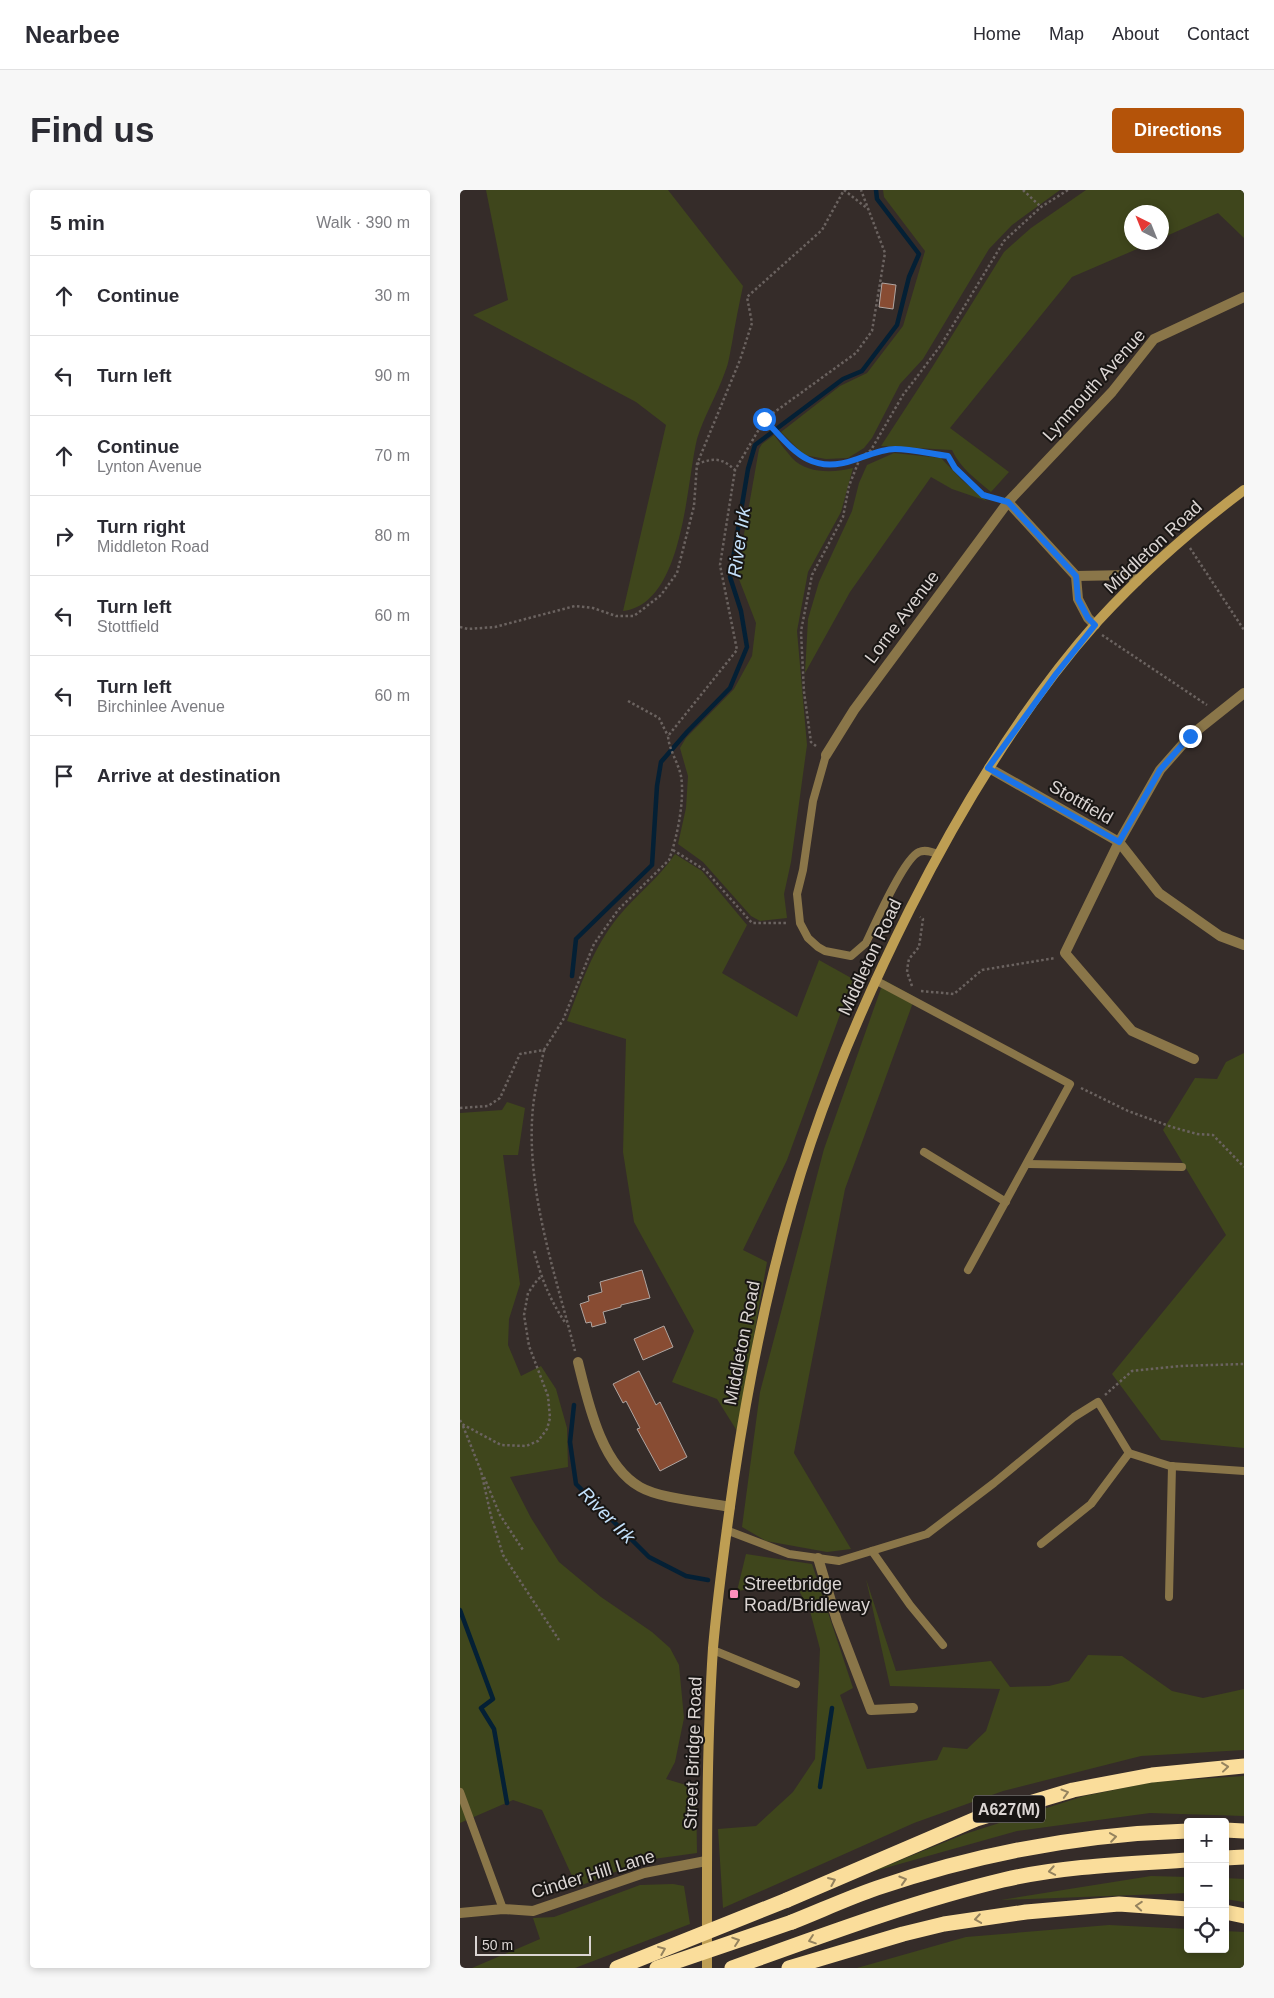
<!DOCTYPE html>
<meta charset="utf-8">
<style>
:root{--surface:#fff;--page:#f7f7f7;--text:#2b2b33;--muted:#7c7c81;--line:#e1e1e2;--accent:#b45309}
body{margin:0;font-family:Helvetica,sans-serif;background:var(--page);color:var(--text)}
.controls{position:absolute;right:15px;bottom:15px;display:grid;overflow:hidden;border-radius:5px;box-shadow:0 2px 8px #0003}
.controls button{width:45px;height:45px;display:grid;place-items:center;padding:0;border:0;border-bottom:1px solid var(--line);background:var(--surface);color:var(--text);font:25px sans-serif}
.compass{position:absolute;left:664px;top:15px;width:45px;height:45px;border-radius:50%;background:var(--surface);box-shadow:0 2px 8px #0003;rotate:317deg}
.scale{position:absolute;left:15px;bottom:12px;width:116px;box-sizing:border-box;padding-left:5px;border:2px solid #dbd5d3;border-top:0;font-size:14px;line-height:18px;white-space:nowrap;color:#dbd5d3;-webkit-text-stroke:4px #191614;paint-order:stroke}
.stop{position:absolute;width:15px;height:15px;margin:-11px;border:4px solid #1a73e8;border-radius:50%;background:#fff}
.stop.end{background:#1a73e8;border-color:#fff;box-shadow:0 1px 5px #0008}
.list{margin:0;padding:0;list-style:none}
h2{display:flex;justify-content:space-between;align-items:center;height:65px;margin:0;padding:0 20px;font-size:21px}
h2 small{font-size:16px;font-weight:400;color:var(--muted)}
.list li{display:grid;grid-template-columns:32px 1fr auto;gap:15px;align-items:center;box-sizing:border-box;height:80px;padding:0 20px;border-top:1px solid var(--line)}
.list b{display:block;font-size:19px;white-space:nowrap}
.list p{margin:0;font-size:16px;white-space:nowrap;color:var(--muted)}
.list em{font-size:16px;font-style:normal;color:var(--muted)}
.icon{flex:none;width:28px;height:28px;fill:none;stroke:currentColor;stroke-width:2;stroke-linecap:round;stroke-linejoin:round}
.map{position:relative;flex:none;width:784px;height:1778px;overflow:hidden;border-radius:5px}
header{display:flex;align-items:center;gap:30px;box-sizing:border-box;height:70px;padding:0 25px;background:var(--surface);border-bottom:1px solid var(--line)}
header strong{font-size:24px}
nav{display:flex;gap:28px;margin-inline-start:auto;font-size:18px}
.intro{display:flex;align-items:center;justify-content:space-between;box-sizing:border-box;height:120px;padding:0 30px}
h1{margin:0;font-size:35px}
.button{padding:12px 22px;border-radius:5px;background:var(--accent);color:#fff;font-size:18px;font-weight:700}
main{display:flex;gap:30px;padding:0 30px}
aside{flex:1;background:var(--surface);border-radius:5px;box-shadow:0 2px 8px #0003}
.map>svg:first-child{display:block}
.green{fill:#3f461c}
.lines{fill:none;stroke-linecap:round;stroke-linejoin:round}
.stream{stroke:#042035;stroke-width:4.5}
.building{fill:#884c33;stroke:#afa5a1}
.path{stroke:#6b6360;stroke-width:2.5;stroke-dasharray:2.5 2.5;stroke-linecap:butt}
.service{stroke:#8a7649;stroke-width:8}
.minor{stroke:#8a7649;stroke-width:10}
.secondary{stroke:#be9e53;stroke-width:10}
.motorway{stroke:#fadd9b;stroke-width:15}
.motorway-bridge{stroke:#fadd9b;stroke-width:15}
.oneway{stroke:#95835e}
.route{stroke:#1a73e8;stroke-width:6}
.poi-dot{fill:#fe8ebc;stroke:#191614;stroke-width:2}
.labels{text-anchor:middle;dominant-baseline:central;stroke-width:4;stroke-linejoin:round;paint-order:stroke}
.shield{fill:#191614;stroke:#a19c9a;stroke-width:1}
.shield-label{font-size:16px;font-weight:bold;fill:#dbd5d3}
.street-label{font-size:18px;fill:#dbd5d3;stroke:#191614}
.poi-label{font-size:18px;fill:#dbd5d3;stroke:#191614;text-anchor:start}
.water-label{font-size:19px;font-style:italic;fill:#c4e1fb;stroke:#191614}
</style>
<header>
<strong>Nearbee</strong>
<nav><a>Home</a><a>Map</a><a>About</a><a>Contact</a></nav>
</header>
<div class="intro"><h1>Find us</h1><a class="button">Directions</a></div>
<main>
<aside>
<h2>5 min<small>Walk · 390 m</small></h2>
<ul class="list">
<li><svg class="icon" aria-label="ahead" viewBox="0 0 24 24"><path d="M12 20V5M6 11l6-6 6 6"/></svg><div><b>Continue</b></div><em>30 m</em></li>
<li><svg class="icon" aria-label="left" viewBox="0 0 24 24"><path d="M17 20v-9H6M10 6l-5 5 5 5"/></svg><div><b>Turn left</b></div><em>90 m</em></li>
<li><svg class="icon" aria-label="ahead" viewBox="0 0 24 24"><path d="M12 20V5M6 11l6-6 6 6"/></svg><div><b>Continue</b><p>Lynton Avenue</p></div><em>70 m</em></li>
<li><svg class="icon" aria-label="right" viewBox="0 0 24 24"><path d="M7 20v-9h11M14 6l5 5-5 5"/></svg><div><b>Turn right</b><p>Middleton Road</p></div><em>80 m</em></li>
<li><svg class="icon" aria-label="left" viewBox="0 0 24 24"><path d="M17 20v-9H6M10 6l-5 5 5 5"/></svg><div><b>Turn left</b><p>Stottfield</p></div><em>60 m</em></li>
<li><svg class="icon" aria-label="left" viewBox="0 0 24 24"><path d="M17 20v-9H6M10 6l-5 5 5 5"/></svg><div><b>Turn left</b><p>Birchinlee Avenue</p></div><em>60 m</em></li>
<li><svg class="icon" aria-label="arrive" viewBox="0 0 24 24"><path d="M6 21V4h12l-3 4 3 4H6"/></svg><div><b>Arrive at destination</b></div></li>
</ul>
</aside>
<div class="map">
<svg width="784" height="1778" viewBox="0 0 784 1778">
<rect width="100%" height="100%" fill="#352c29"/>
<g class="green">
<path d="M26 0H208L283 96C279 115 275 134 272 153 270 162 269 173 265 182 257 205 244 226 237 249 226 294 224 414 163 421L206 235 176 212 13 125 48 110Z"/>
<polygon points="423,0 600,0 552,35 529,59 463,169 440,194 412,248 404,258 388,268 366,269 344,265 321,242 380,196 407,183 443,136 465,61 424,7"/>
<path d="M626 0H784V48L758 23 702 48V22H672V52L691 53 612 87 490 238 549 282 531 302C516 289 500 278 492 260L421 256 473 176 544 62 571 38Z"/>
<path d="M314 245C320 253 326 261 332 268 347 284 374 283 393 278L381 322 348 382 337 441 347 555 331 672 324 704 327 728 300 731 291 726 243 672 218 654 226 618 228 586 220 558 226 548 274 499 292 466 296 433 277 384 299 259 302 254Z"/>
<polygon points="434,263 481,268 502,290 527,311 492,299 471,287 390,402 345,483 348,429 359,392 392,321 399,293 407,275"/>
<path d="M215 664 242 681 287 735 262 783 337 827 359 770 393 789 327 970 283 1060 307 1072 277 1241 257 1209 212 1192 234 1141 174 1032 163 962 166 849 107 831C121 794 133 758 158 727 176 705 199 688 215 664Z"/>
<polygon points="424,790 455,807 385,999 334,1263 391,1359 367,1362 306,1351 282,1337 300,1202 364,959"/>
<polygon points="784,863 784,1258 701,1250 652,1184 766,1045 703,940 735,888 757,889 766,872"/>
<polygon points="47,912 65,918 58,965 43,965 60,1094 49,1129 48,1155 61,1186 81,1176 96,1199 107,1238 108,1277 50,1287 71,1328 99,1372 141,1407 192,1442 210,1458 219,1475 224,1528 215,1572 206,1589 236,1598 237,1663 186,1670 117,1697 82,1620 53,1610 0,1633 0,923 42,920"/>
<polygon points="286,1364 352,1374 393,1498 380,1505 407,1579 477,1570 483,1557 507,1559 526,1541 540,1499 430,1496 406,1389 436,1481 531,1471 550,1497 589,1496 609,1491 628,1465 662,1466 712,1501 743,1508 784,1499 784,1560 681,1566 543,1601 454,1633 263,1718 258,1639 296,1636 333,1602 355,1569 360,1459 350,1421 335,1393 277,1401"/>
<polygon points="784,1586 784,1626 690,1623 557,1641 411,1682 505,1644 624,1606 693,1592"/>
<polygon points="691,1686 728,1687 728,1703 541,1710"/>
<polygon points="765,1688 784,1689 784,1712 765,1709"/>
<polygon points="213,1694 224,1696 230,1734 115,1778 12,1778 80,1749 73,1728 94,1727 180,1695"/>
<polygon points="649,1735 728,1739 728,1759 765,1759 765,1741 784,1742 784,1778 397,1778 506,1747"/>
</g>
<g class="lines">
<g class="stream">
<polyline points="112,786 116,749 192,675 197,596 201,572 227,542 270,498 287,457 281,421 270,387 288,279 295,255 383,189 402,181 437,135 449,87 459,64 417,9 416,0"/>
<polyline points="114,1215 110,1252 116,1294 189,1367 226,1386 248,1390"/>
<polyline points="0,1420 33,1509 21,1518 34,1539 47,1613"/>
<polyline points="360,1597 372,1518"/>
</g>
</g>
<g class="building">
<polygon points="422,93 436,95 433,119 419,117"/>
<polygon points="182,1080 190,1108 161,1115 161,1117 143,1122 146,1133 132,1137 131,1132 126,1133 120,1114 129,1111 128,1106 142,1102 140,1092"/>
<polygon points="204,1136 213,1157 183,1170 174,1149"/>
<polygon points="179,1181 196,1215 200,1212 227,1267 200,1281 177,1239 180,1238 166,1211 163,1213 153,1194"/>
</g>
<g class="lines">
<g class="path">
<polyline points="384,0 408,19"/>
<polyline points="563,0 581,17"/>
<polyline points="305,229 341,267 356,273 370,275 385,274 400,268 411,260 443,205 481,155 544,51 581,17 608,0"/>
<path d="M237 274C254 268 261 267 275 280"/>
<polyline points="730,358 784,440"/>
<polyline points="0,437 8,439 35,437 115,416 133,418 156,426 174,426 201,405 217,383 234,316 237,274 280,170 292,133 287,107 362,40 384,0"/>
<polyline points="642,445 747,515"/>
<polyline points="168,511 199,528 208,546"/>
<path d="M356 556 351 552 344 502 341 441 352 385 383 327 389 296 400 268 433 259 488 266C498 283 515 302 535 308"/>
<polyline points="213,660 245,680 292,733 328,733"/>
<polyline points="452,796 447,782 448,774 449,769 459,757 463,729 460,727"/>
<polyline points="461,801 494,804 522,780 595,768"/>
<path d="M84 860 103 830 134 754 158 720 209 670C217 648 225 610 221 586 218 572 209 560 208 546L277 460 260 375 275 280 305 229 396 163 412 141 425 63 401 0"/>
<polyline points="621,898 668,921 712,937 737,944 753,945 784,977"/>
<path d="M0 918 28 916 40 908 60 864 84 860C80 879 75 898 73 917 65 998 95 1083 115 1161"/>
<path d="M74 1061C82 1090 89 1108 106 1134"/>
<polyline points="645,1205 672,1181 720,1176 784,1174"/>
<polyline points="0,1230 2,1234 41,1255 66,1256 78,1251 87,1239 90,1228 88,1206 69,1156 64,1125 68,1103 78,1089 81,1087"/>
<polyline points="3,1236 21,1281 31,1326 43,1365 99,1450"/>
<polyline points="24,1287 40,1325 63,1360"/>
</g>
<g class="service">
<path d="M366 565 353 611 343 680 337 704 340 733 348 748 358 757 365 761 391 766 406 753C414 736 444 668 459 662 465 659 472 662 478 664"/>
<polyline points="415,790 610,894 508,1080"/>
<polyline points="464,962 546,1012"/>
<polyline points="568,974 722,977"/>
<polyline points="266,1340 329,1364 379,1371 467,1344 534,1293 614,1227 638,1212 669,1263 710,1276 784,1281"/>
<polyline points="581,1354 631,1314 669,1263"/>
<polyline points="412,1361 450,1415 483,1455"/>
<polyline points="709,1407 712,1276"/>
<polyline points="253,1460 336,1494"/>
<polyline points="0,1602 43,1719"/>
</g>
<g class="minor">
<polyline points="548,312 616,386 618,409 628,428 635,435"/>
<polyline points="616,386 669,385 677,391"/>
<polyline points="366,565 394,520 548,312 652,202 694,149 784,107"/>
<polyline points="529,578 659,652 699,703 760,746 784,755"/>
<polyline points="734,869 672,841 605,763 659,652 700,580 730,546 784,503"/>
<path d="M118 1172C128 1212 141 1275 180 1297 201 1309 245 1312 270 1317"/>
<polyline points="358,1368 377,1431 411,1520 453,1518"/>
<polyline points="0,1723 43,1719 73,1721 184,1683 246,1671"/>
</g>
<path class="secondary" d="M247 1778C247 1672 246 1564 253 1458 258 1401 266 1344 274 1288 291 1174 314 1061 351 952 378 872 412 795 450 719 501 618 563 515 638 431 682 383 732 339 784 300"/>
<g class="motorway">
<polyline points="765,1640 784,1641"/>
<polyline points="765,1668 784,1667"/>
<polyline points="327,1710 516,1629 613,1600 692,1585 784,1576"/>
<polyline points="765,1722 784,1726"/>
<path d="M332 1732C360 1721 388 1708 417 1698 516 1664 623 1644 728 1641"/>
<path d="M272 1778C361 1746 451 1712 543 1690 603 1676 666 1674 728 1670"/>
<polyline points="329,1778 443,1744 484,1734 566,1722 659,1714 728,1719"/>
</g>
<g class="motorway-bridge">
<polyline points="157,1778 327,1710"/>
<polyline points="197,1778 332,1732"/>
</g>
</g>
<defs><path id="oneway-chevron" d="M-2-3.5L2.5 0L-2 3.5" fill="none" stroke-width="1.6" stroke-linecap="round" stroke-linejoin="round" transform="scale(1.25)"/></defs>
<g class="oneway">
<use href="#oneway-chevron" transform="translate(765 1577) rotate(-6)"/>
<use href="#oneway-chevron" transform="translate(605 1603) rotate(-16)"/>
<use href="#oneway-chevron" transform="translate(653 1647) rotate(-8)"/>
<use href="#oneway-chevron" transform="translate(592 1681) rotate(170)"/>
<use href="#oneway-chevron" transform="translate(443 1690) rotate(-17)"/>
<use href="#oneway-chevron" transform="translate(372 1691) rotate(-23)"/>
<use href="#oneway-chevron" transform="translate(679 1716) rotate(-176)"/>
<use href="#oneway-chevron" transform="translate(518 1729) rotate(171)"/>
<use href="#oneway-chevron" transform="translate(352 1750) rotate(161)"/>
<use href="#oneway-chevron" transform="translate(276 1751) rotate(-19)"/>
<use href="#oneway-chevron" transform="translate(202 1760) rotate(-22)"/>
</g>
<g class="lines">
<path class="route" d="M304 229C332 258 349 286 394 270 406 266 422 259 435 259 452 259 471 264 488 266L495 278 523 305 548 312 616 386 618 409 628 428 635 435 596 484 528 578 659 652 700 580 730 546"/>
</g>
<rect class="poi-dot" x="269" y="1399" width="10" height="10" rx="2.5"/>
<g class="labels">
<rect class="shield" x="513" y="1605.5" width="72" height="27" rx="4"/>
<g class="shield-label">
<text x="549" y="1619">A627(M)</text>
</g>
<g class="street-label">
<text transform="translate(634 195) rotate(-48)">Lynmouth Avenue</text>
<text transform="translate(693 357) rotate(-43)">Middleton Road</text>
<text transform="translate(442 427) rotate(-53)">Lorne Avenue</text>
<text transform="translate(621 612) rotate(30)">Stottfield</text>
<text transform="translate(410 767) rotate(-65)">Middleton Road</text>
<text transform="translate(282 1153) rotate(-79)">Middleton Road</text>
<text transform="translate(233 1563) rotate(-88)">Street Bridge Road</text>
<text transform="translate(133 1684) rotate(-17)">Cinder Hill Lane</text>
</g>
<g class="poi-label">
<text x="284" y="1394">Streetbridge<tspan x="284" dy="21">Road/Bridleway</tspan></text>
</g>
<g class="water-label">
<text transform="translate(279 352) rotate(-82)">River Irk</text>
<text transform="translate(147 1325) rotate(45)">River Irk</text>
</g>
</g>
</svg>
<div class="controls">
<button>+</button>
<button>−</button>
<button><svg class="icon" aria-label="locate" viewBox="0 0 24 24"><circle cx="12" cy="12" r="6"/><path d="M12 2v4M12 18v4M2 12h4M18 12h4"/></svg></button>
</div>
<svg class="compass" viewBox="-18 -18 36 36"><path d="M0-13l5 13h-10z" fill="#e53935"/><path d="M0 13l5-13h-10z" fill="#7c7c81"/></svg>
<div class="scale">50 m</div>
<div class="stop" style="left:304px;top:229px"></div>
<div class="stop end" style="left:730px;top:546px"></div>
</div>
</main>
